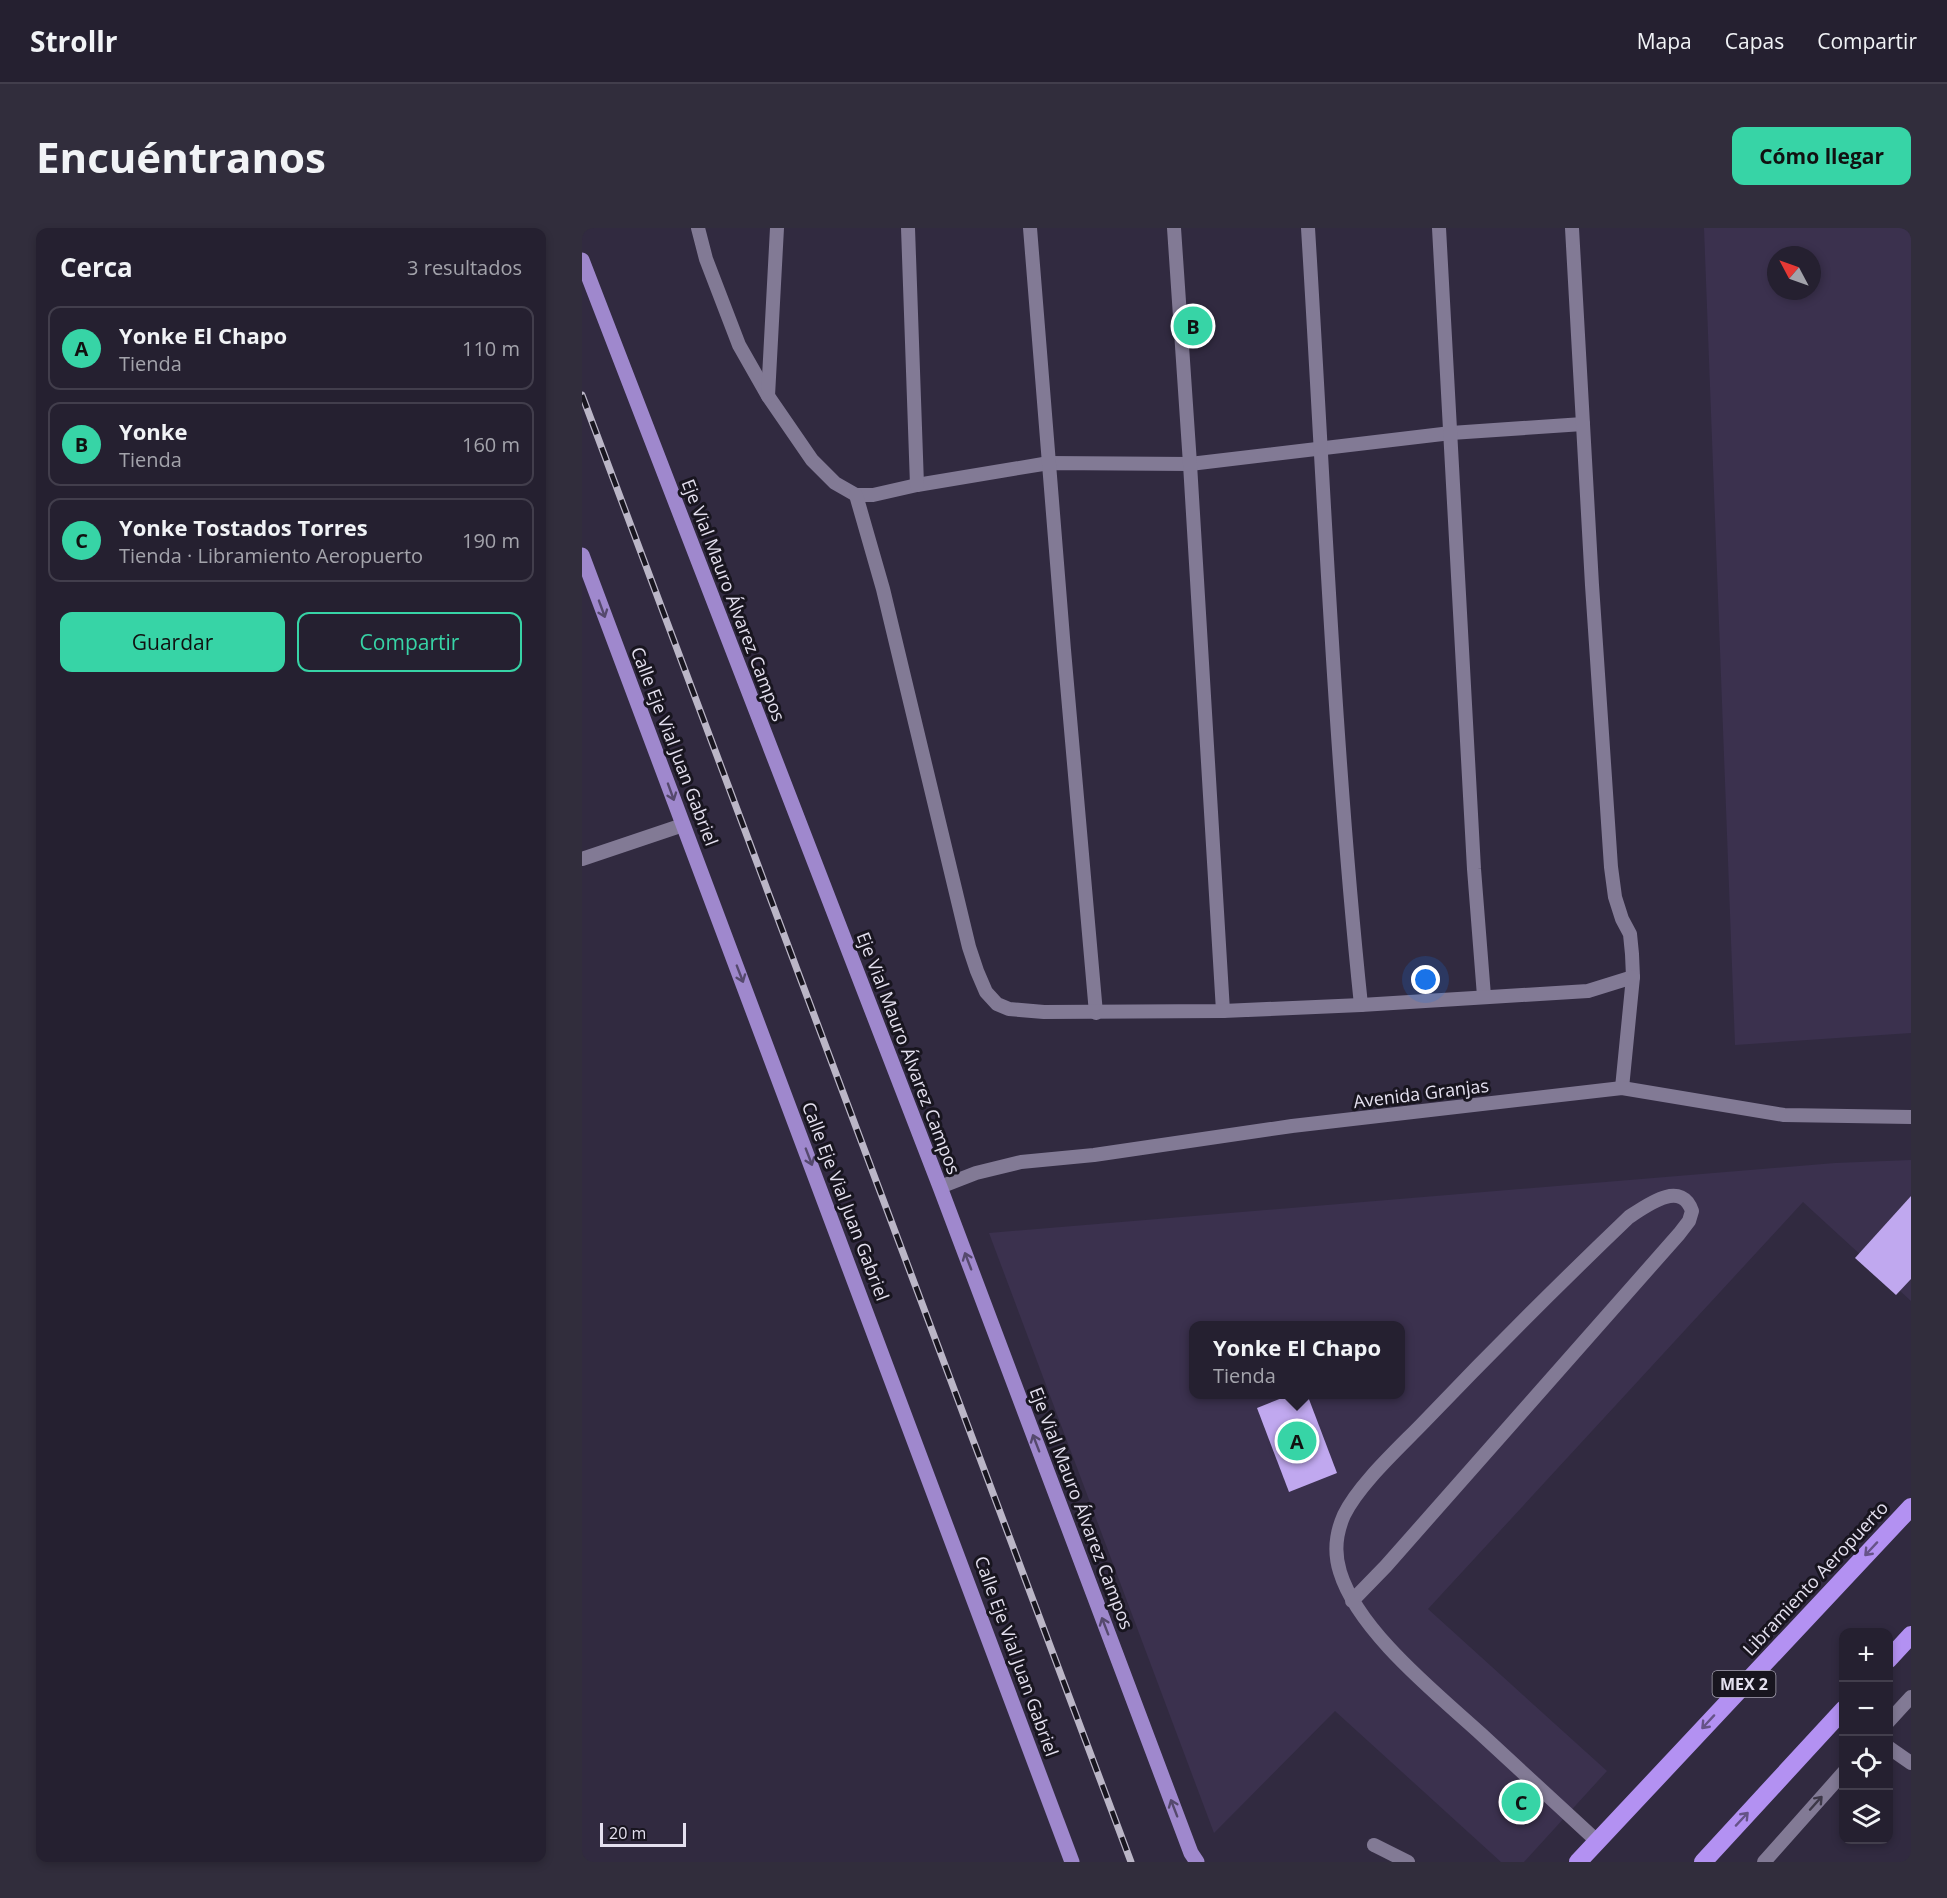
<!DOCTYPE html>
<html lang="es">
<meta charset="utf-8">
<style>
:root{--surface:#252030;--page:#312d3c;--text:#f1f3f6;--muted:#a3a3ab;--line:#423e4c;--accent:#37d4a6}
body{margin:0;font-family:"Open Sans",sans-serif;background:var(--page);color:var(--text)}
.controls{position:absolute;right:18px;bottom:18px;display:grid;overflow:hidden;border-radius:12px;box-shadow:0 3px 9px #0003}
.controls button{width:54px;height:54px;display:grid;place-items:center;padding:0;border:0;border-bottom:2px solid var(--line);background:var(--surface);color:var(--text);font:30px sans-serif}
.compass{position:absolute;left:1185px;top:18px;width:54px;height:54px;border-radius:50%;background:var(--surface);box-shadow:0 3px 9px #0003;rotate:311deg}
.scale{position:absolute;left:18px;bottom:15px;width:86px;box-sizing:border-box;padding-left:6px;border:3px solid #e4e0ef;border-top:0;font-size:16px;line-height:21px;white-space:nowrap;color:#e4e0ef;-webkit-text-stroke:4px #18151f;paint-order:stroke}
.you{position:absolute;left:844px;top:752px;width:21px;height:21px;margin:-15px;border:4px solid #fff;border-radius:50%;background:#1a73e8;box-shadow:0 0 0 9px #1a73e833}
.badge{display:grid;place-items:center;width:39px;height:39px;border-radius:50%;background:var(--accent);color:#111;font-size:20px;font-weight:700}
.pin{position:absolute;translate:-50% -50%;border:3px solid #fff;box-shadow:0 2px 6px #0006}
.popup{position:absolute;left:607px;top:1093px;width:216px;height:78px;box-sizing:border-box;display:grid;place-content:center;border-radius:12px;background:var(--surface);filter:drop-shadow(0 2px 4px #0005);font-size:20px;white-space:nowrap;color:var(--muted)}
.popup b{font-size:22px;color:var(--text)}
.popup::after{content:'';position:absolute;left:50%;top:100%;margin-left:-12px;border:12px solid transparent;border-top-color:var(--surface)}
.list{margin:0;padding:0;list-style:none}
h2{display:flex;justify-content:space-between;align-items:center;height:78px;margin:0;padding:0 24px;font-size:26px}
h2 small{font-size:20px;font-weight:400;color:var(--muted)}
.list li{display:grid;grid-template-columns:39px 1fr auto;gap:18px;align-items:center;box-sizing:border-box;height:84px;margin:0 12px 12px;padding:0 12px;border:2px solid var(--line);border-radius:12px}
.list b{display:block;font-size:22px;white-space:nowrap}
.list p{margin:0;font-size:20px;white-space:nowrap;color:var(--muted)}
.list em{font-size:20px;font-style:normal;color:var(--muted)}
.actions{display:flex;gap:12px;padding:18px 24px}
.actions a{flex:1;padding:14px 0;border:2px solid var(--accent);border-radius:12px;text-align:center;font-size:21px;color:var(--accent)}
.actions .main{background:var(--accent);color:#111}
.icon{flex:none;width:33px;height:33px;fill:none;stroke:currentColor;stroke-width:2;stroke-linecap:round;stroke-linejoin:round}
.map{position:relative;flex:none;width:1329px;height:1634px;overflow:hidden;border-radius:12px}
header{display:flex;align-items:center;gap:36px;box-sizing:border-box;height:84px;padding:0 30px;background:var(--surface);border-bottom:2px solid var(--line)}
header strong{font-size:28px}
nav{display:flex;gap:33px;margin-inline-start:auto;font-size:21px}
.intro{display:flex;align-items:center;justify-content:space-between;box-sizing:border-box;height:144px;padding:0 36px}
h1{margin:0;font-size:42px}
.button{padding:15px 27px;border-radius:12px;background:var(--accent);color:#111;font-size:21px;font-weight:700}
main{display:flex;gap:36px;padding:0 36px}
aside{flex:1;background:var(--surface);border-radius:12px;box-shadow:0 3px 9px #0003}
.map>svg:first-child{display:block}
.built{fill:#3b314e;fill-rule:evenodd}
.building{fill:#c0a8ef}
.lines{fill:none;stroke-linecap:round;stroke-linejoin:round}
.lane{stroke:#827a95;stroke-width:14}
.primary{stroke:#9f88cd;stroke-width:15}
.highway{stroke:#b391f2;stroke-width:18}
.rail-casing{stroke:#bbb6c7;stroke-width:7}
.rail{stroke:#18151f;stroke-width:4.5;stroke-dasharray:14;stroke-linecap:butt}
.oneway{stroke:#55496d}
.oneway2{stroke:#665388}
.oneway3{stroke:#3d3848}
.labels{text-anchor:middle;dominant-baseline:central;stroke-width:6;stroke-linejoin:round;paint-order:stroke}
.shield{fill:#18151f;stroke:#a7a3b1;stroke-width:1.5}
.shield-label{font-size:16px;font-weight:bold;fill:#e4e0ef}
.street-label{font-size:18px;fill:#e4e0ef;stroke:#18151f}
</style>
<header>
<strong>Strollr</strong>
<nav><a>Mapa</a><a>Capas</a><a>Compartir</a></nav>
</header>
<div class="intro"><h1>Encuéntranos</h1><a class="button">Cómo llegar</a></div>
<main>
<aside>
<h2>Cerca<small>3 resultados</small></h2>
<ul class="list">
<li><span class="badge">A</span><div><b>Yonke El Chapo</b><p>Tienda</p></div><em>110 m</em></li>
<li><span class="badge">B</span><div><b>Yonke</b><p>Tienda</p></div><em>160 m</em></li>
<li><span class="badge">C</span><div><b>Yonke Tostados Torres</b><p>Tienda · Libramiento Aeropuerto</p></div><em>190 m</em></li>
</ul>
<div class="actions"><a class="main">Guardar</a><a>Compartir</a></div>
</aside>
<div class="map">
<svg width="1329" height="1634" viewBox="0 0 1329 1634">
<rect width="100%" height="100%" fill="#312a40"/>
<g class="built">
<path d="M1122 0H1329V805L1153 817ZM1194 27H1230V63H1194Z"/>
<path d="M1329 932V1073L1221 974 846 1381 1025 1543 942 1634H919L753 1483 632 1605 407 1005 1253 935ZM612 1098H819V1166H612Z"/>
</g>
<g class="building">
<polygon points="1329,968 1329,1051 1314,1067 1273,1030"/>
<polygon points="710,1166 725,1166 755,1245 707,1264 675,1180"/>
</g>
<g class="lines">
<g class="lane">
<polyline points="116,0 124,31 157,117 186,168 230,232 253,255 274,267 291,267 335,257 467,235 608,236 869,205 1001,196"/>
<polyline points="326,0 335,257"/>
<polyline points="448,0 482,422 514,785"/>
<polyline points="592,0 608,236 641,783"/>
<path d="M726 0C742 259 752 519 779 777"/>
<polyline points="857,0 892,641 902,768"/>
<polyline points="990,0 1010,357 1029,639 1033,669 1040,691 1048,706 1050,726 1051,749 1040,860"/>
<polyline points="186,168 195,0"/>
<polyline points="274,267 301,361 387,719 395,743 404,764 415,776 427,781 462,784 641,783 779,777 1006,763 1051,749"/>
<polyline points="0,631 101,597"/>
<polyline points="358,959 394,945 439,934 512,927 710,898 1040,860 1202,887 1329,889"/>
<path d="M770 1373 804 1338 1097 1006 1107 993 1110 983C1099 951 1064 978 1047 989 977 1056 909 1124 842 1194 818 1219 777 1256 762 1287 754 1305 752 1325 758 1344 776 1403 854 1465 899 1506 938 1542 977 1578 1016 1614"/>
<polyline points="1306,1494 1329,1469"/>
<polyline points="1306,1519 1329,1535"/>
<polyline points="792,1617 826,1634"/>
<polyline points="1182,1634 1262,1544"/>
</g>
<g class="primary">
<polyline points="0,32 358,959 609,1625 615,1634"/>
<polyline points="0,327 490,1634"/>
</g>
<g class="highway">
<polyline points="1306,1432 1329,1407"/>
<polyline points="996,1634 1329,1279"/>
<polyline points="1121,1634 1262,1481"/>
</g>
<g class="rail-casing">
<polyline id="rail" points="0,167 549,1634"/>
</g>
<use href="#rail" class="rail"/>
</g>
<defs><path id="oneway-shaft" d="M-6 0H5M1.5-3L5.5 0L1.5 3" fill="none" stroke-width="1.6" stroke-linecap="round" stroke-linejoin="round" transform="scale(1.5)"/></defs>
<g class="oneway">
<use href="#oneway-shaft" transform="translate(20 381) rotate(70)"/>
<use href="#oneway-shaft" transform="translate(89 564) rotate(70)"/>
<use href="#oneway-shaft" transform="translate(158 746) rotate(69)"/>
<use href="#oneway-shaft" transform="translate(227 929) rotate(69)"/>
<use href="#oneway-shaft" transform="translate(386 1033) rotate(-111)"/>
<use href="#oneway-shaft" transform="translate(454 1215) rotate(-111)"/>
<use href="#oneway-shaft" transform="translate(523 1398) rotate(-111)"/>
<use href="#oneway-shaft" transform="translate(592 1580) rotate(-111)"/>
</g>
<g class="oneway2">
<use href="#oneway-shaft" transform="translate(1289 1321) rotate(133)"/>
<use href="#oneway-shaft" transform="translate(1126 1494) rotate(133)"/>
<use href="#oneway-shaft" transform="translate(1160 1591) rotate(-47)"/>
</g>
<use class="oneway3" href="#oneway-shaft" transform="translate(1234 1575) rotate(-48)"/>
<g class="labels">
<rect class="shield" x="1130.5" y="1443" width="63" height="26" rx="4.5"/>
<g class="shield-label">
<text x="1162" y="1456">MEX 2</text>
</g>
<g class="street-label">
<text transform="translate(152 372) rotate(69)">Eje Vial Mauro Álvarez Campos</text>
<text transform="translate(93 518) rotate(69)">Calle Eje Vial Juan Gabriel</text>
<text transform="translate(327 825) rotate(69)">Eje Vial Mauro Álvarez Campos</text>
<text transform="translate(839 865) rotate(-7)">Avenida Granjas</text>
<text transform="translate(264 973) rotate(69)">Calle Eje Vial Juan Gabriel</text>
<text transform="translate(500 1280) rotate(69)">Eje Vial Mauro Álvarez Campos</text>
<text transform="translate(1233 1350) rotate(-47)">Libramiento Aeropuerto</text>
<text transform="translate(435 1428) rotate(70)">Calle Eje Vial Juan Gabriel</text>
</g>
</g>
</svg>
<div class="controls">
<button>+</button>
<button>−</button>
<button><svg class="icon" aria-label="locate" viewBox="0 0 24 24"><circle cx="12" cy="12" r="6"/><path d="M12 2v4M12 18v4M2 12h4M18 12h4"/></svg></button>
<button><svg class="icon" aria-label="layers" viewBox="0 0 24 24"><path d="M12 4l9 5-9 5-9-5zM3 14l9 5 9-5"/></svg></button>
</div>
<svg class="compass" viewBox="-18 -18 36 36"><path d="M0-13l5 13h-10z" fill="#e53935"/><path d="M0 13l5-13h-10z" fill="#a3a3ab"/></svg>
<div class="scale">20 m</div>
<div class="you"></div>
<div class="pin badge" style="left:715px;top:1213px">A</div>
<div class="popup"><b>Yonke El Chapo</b>Tienda</div>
<div class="pin badge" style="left:611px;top:98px">B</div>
<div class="pin badge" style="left:939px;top:1574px">C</div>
</div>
</main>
